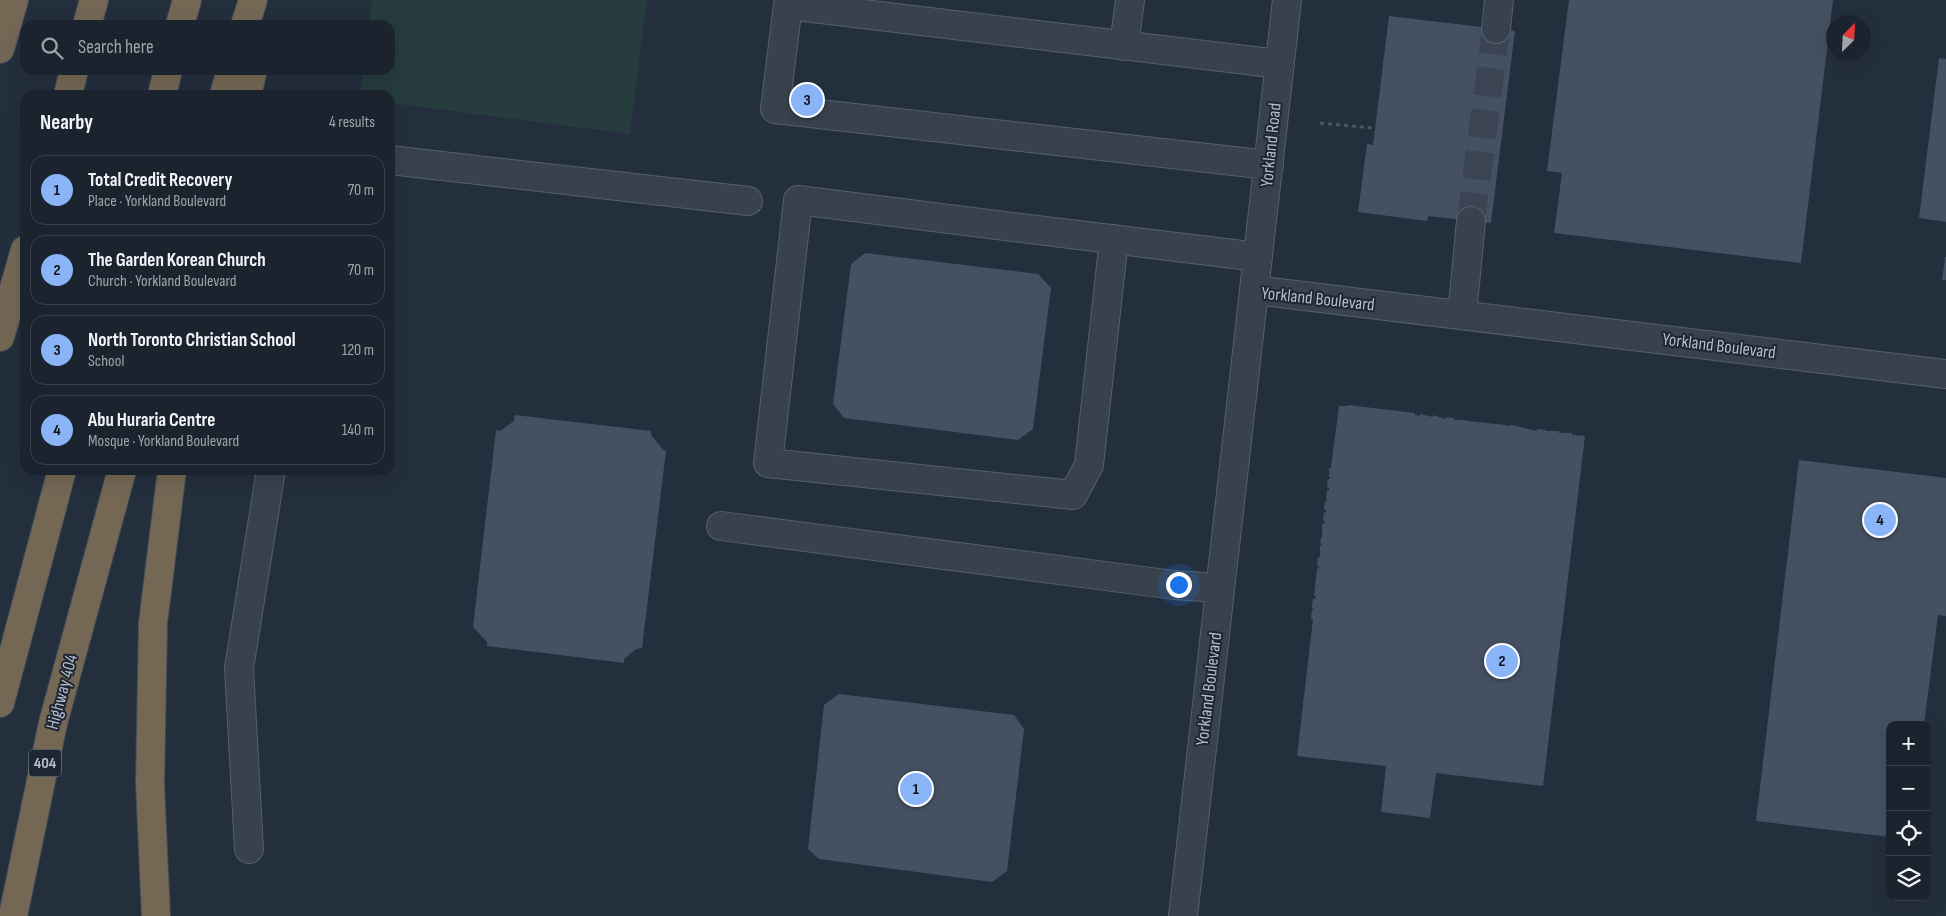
<!DOCTYPE html>
<meta charset="utf-8">
<style>
:root{--surface:#1b232e;--page:#242b36;--text:#f1f3f6;--muted:#a0a4aa;--line:#39404a;--accent:#8ab4f8}
body{margin:0;font-family:"Sofia Sans Condensed",sans-serif;background:var(--page);color:var(--text)}
.controls{position:absolute;right:15px;bottom:15px;display:grid;overflow:hidden;border-radius:10px;box-shadow:0 5px 20px #0002}
.controls button{width:45px;height:45px;display:grid;place-items:center;padding:0;border:0;border-bottom:1px solid var(--line);background:var(--surface);color:var(--text);font:25px sans-serif}
.compass{position:absolute;left:1826px;top:15px;width:45px;height:45px;border-radius:50%;background:var(--surface);box-shadow:0 5px 20px #0002;rotate:24deg}
.you{position:absolute;left:1178px;top:584px;width:18px;height:18px;margin:-12px;border:4px solid #fff;border-radius:50%;background:#1a73e8;box-shadow:0 0 0 8px #1a73e833}
.badge{display:grid;place-items:center;width:32px;height:32px;border-radius:50%;background:var(--accent);color:#111;font-size:16px;font-weight:700}
.pin{position:absolute;translate:-50% -50%;border:2px solid #fff;box-shadow:0 1px 5px #0006}
.list{margin:0;padding:0;list-style:none}
h2{display:flex;justify-content:space-between;align-items:center;height:65px;margin:0;padding:0 20px;font-size:21px}
h2 small{font-size:16px;font-weight:400;color:var(--muted)}
.list li{display:grid;grid-template-columns:32px 1fr auto;gap:15px;align-items:center;box-sizing:border-box;height:70px;margin:0 10px 10px;padding:0 10px;border:1px solid var(--line);border-radius:15px}
.list b{display:block;font-size:19px;white-space:nowrap}
.list p{margin:0;font-size:16px;white-space:nowrap;color:var(--muted)}
.list em{font-size:16px;font-style:normal;color:var(--muted)}
.icon{flex:none;width:28px;height:28px;fill:none;stroke:currentColor;stroke-width:2;stroke-linecap:round;stroke-linejoin:round}
.map{position:relative;flex:none;width:1946px;height:916px;overflow:hidden}
.search{position:absolute;background:var(--surface);box-shadow:0 5px 20px #0002;left:20px;top:20px;width:375px;height:55px;display:flex;align-items:center;gap:12px;box-sizing:border-box;padding:0 18px;border-radius:15px;color:var(--muted);font-size:19px}
.panel{position:absolute;background:var(--surface);box-shadow:0 5px 20px #0002;left:20px;top:90px;width:375px;height:385px;border-radius:15px}
.map>svg:first-child{display:block}
.green{fill:#263c3f}
.building{fill:#455162}
.lines{fill:none;stroke-linecap:round;stroke-linejoin:round}
.minor-tunnel{stroke:#3a4453;stroke-width:28;stroke-dasharray:28 14;stroke-linecap:butt}
.minor-casing{stroke:#565f6c;stroke-width:30}
.highway-casing{stroke:#434c59;stroke-width:30}
.path{stroke:#44595c;stroke-width:3;stroke-dasharray:4 4;stroke-linecap:butt}
.minor{stroke:#38414e;stroke-width:28}
.highway{stroke:#746855;stroke-width:28}
.labels{text-anchor:middle;dominant-baseline:central;stroke-width:4;stroke-linejoin:round;paint-order:stroke}
.shield{fill:#1d2633;stroke:#878f9c;stroke-width:1}
.shield-label{font-size:16px;font-weight:bold;fill:#b4bcc9}
.street-label{font-size:18px;fill:#b4bcc9;stroke:#1d2633}
</style>
<div class="map">
<svg width="1946" height="916" viewBox="0 0 1946 916">
<rect width="100%" height="100%" fill="#242f3e"/>
<polygon class="green" points="372,0 647,0 630,134 390,103 390,95 360,95 363,70 390,70 390,25 369,25"/>
<g class="building">
<polygon points="1569,0 1833,0 1801,263 1554,233 1562,173 1547,171"/>
<polygon points="1389,16 1515,31 1491,223 1428,216 1427,221 1358,212 1367,144 1373,145"/>
<polygon points="1939,58 1946,59 1946,222 1919,218"/>
<polygon points="865,253 1038,274 1051,288 1033,429 1018,440 844,418 833,404 851,264"/>
<polygon points="1945,257 1946,257 1946,280 1942,280"/>
<polygon points="1348,405 1415,413 1415,415 1419,416 1420,414 1433,417 1433,415 1445,419 1446,417 1454,418 1454,420 1467,420 1467,421 1506,425 1506,426 1512,425 1537,431 1537,429 1546,430 1546,431 1559,431 1559,433 1572,433 1572,435 1585,436 1543,786 1436,773 1430,818 1381,812 1386,766 1297,756 1313,619 1311,619 1312,609 1314,610 1312,607 1313,599 1315,599 1316,596 1314,596 1317,568 1319,569 1319,566 1317,566 1318,557 1320,557 1320,546 1321,546 1322,543 1320,543 1323,532 1322,532 1322,524 1324,524 1325,521 1323,521 1324,512 1326,513 1326,510 1324,510 1325,501 1327,502 1327,499 1326,499 1327,490 1329,490 1329,488 1327,487 1328,479 1330,479 1330,477 1329,477 1329,468 1331,468 1339,406 1347,406"/>
<polygon points="515,415 651,431 651,435 663,450 666,451 642,648 636,649 624,659 624,663 487,646 487,642 473,627 496,430 500,431 514,421"/>
<polygon points="1799,460 1946,478 1946,616 1938,615 1924,725 1890,725 1890,837 1756,821"/>
<polygon points="839,694 1014,715 1024,729 1007,871 992,882 819,859 808,849 824,705"/>
</g>
<g class="lines">
<polyline class="minor-tunnel" points="1471,221 1496,29"/>
<g class="minor-casing">
<g id="minor">
<polyline points="1496,29 1499,0"/>
<polyline points="1124,46 1130,0"/>
<polyline points="390,160 748,201"/>
<polyline points="1269,165 775,109 788,5 1280,64"/>
<path d="M1114 239 1089 465 1073 495 768 463 798 200C951 219 1105 239 1258 257"/>
<polyline points="1254,290 1946,374"/>
<polyline points="1462,315 1471,221"/>
<polyline points="721,526 1174,585 1220,588"/>
<polyline points="249,849 239,668 271,470"/>
<polyline points="1183,916 1287,0"/>
</g>
</g>
<g class="highway-casing">
<g id="highway">
<polyline points="87,25 94,0"/>
<polyline points="180,25 187,0"/>
<polyline points="245,25 253,0"/>
<polyline points="0,49 14,0"/>
<polyline points="68,95 74,70"/>
<polyline points="162,95 168,70"/>
<polyline points="224,95 231,70"/>
<polyline points="247,95 253,70"/>
<polyline points="0,337 25,250"/>
<polyline points="0,703 62,470"/>
<polyline points="13,916 53,723 122,470"/>
<polyline points="156,916 150,784 153,623 172,470"/>
</g>
</g>
<polyline class="path" points="1320,123 1372,128"/>
<use href="#minor" class="minor"/>
<use href="#highway" class="highway"/>
</g>
<g class="labels">
<rect class="shield" x="29" y="749.5" width="32" height="27" rx="4"/>
<g class="shield-label">
<text x="45" y="763">404</text>
</g>
<g class="street-label">
<text transform="translate(1271 145) rotate(-84)">Yorkland Road</text>
<text transform="translate(1318 299) rotate(6)">Yorkland Boulevard</text>
<text transform="translate(1719 346) rotate(7)">Yorkland Boulevard</text>
<text transform="translate(1209 689) rotate(-83)">Yorkland Boulevard</text>
<text transform="translate(62 692) rotate(-75)">Highway 404</text>
</g>
</g>
</svg>
<div class="controls">
<button>+</button>
<button>−</button>
<button><svg class="icon" aria-label="locate" viewBox="0 0 24 24"><circle cx="12" cy="12" r="6"/><path d="M12 2v4M12 18v4M2 12h4M18 12h4"/></svg></button>
<button><svg class="icon" aria-label="layers" viewBox="0 0 24 24"><path d="M12 4l9 5-9 5-9-5zM3 14l9 5 9-5"/></svg></button>
</div>
<svg class="compass" viewBox="-18 -18 36 36"><path d="M0-13l5 13h-10z" fill="#e53935"/><path d="M0 13l5-13h-10z" fill="#a0a4aa"/></svg>
<div class="you"></div>
<div class="pin badge" style="left:916px;top:789px">1</div>
<div class="pin badge" style="left:1502px;top:661px">2</div>
<div class="pin badge" style="left:807px;top:100px">3</div>
<div class="pin badge" style="left:1880px;top:520px">4</div>
<div class="search"><svg class="icon" aria-label="search" viewBox="0 0 24 24"><circle cx="10" cy="10" r="6"/><path d="M15 15l6 6"/></svg>Search here</div>
<section class="panel">
<h2>Nearby<small>4 results</small></h2>
<ul class="list">
<li><span class="badge">1</span><div><b>Total Credit Recovery</b><p>Place · Yorkland Boulevard</p></div><em>70 m</em></li>
<li><span class="badge">2</span><div><b>The Garden Korean Church</b><p>Church · Yorkland Boulevard</p></div><em>70 m</em></li>
<li><span class="badge">3</span><div><b>North Toronto Christian School</b><p>School</p></div><em>120 m</em></li>
<li><span class="badge">4</span><div><b>Abu Huraria Centre</b><p>Mosque · Yorkland Boulevard</p></div><em>140 m</em></li>
</ul>
</section>
</div>
